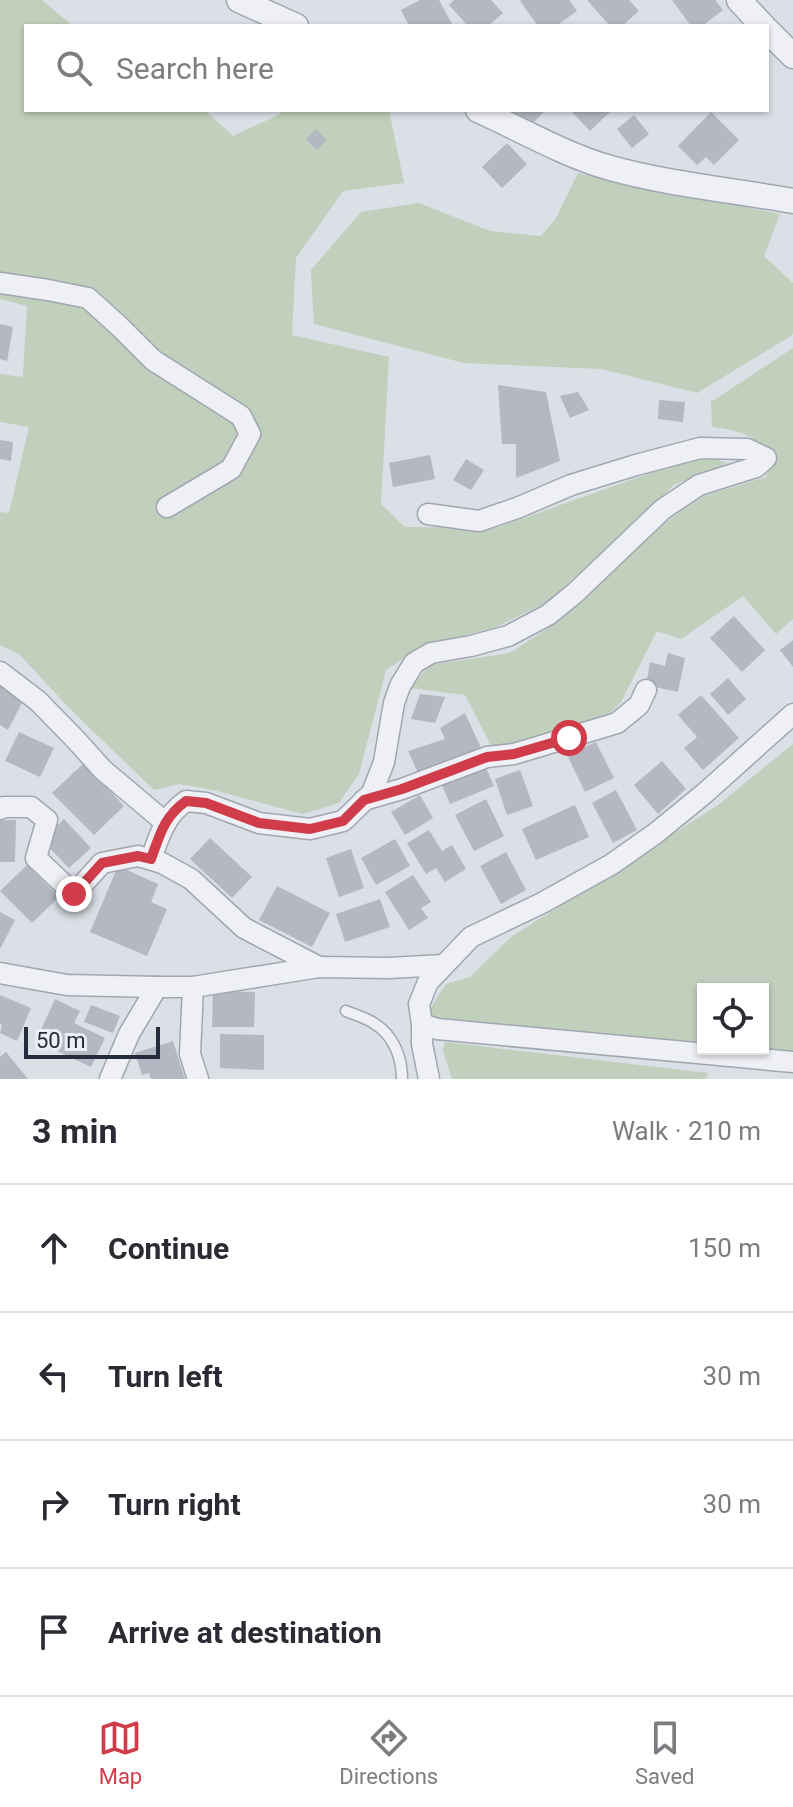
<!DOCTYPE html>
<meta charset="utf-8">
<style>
:root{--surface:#fff;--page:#f2f2f3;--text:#2b2b33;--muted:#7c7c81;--line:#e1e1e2;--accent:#d03c49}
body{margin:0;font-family:Roboto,sans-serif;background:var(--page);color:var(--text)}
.controls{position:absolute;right:24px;bottom:24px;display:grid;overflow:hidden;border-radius:0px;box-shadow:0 2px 6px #0004}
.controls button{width:72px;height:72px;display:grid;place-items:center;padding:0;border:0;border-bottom:2px solid var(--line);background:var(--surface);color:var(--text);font:40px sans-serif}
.scale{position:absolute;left:24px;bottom:20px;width:136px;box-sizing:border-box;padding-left:8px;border:4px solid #252c3c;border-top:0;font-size:22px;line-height:28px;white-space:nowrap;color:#252c3c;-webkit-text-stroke:6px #ebeef4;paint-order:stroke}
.stop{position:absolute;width:24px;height:24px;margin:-18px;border:6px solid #d03c49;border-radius:50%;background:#fff}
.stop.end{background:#d03c49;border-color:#fff;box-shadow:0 2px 8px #0008}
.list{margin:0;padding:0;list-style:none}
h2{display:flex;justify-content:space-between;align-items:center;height:104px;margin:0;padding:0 32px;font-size:34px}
h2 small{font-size:26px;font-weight:400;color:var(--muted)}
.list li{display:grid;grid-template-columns:52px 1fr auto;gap:24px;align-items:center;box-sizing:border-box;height:128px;padding:0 32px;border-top:2px solid var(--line)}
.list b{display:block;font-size:30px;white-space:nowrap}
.list em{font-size:26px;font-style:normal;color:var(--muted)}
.icon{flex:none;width:44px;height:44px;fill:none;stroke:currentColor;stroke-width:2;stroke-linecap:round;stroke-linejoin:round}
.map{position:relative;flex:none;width:793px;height:1079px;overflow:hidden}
.search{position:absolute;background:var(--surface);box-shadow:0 2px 6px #0004;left:24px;right:24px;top:24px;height:88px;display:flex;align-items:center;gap:20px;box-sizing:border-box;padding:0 28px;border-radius:0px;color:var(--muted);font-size:30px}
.sheet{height:616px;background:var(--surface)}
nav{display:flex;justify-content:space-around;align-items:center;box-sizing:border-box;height:112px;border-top:2px solid var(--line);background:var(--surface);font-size:22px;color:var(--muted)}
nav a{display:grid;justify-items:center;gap:4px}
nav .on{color:var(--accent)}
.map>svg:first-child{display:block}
.green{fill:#c0d0bc}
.building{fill:#b3b8c3}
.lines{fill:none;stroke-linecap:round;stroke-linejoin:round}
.service-casing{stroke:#a1a6b0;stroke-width:13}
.minor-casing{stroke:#a1a6b0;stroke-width:23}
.tertiary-casing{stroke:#a1a6b0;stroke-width:27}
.service{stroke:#eef0f5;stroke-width:10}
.minor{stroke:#eef0f5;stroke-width:20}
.tertiary{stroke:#eef0f5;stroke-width:24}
.route{stroke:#d03c49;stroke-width:10}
</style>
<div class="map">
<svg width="793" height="1079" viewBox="0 0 793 1079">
<rect width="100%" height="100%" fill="#dbdfe6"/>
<g class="green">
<polygon points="0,0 42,0 73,26 26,26 26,110 205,110 233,136 280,114 281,110 389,110 404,183 343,191 296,258 292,335 389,357 381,504 405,527 496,528 653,472 707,457 728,463 674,485 548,602 496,627 421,647 386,670 359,774 339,803 303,814 213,790 180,784 154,790 70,709 20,655 0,645 0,512 9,513 29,427 0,422 0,374 23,377 27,306 0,299"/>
<polygon points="578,173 780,214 764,256 793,283 793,333 791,336 697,393 601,369 464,363 314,324 311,270 361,212 419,203 490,231 541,236 556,218"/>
<path d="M793 348V619L776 634 743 596 681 639 657 631 621 702 589 734 500 763 465 695 410 688 430 665 510 653 547 629 609 575 659 527 701 497 766 477 771 458C755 433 739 431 712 427L711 402Z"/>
<polygon points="793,744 793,1059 709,1049 763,1049 763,989 703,989 703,1048 471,1021 432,1027 429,1010 446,984 470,977 511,937 718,805"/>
<polygon points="445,1042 708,1073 706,1079 452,1079 443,1051"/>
</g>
<g class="building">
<polygon points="420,0 439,0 453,26 409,26 401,10"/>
<polygon points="454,0 491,0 503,13 488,26 468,26 449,5"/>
<polygon points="522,0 569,0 577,11 556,26 538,26 520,1"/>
<polygon points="587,0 629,0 639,11 622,26 610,26"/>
<polygon points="672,0 715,0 723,10 702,26 691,26"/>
<polygon points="509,110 546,110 534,122"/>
<polygon points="570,110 612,110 590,131"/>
<polygon points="711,112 739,140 714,165 706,157 697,165 678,146"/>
<polygon points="634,115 649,134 632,148 617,129"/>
<polygon points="316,129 327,140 317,150 306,139"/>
<polygon points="507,143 527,164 502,188 482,167"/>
<polygon points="0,324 13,327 7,361 0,359"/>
<polygon points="498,385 546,392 560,461 516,478 516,444 502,444"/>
<polygon points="578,392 589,410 570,418 560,396"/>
<polygon points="659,400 685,402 683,422 658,419"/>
<polygon points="0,440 13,442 11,461 0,459"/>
<polygon points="430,455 435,479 393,487 389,463"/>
<polygon points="466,459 484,470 471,490 453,480"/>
<polygon points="734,616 765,650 742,672 710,638"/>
<polygon points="793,640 793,667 780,650"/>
<polygon points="668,653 685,658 678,692 646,685 650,662 665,666"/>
<polygon points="728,678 746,699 728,715 710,694"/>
<polygon points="0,686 24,699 8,730 0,725"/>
<polygon points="420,694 445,697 435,723 411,719"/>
<polygon points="701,695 739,738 703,770 684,748 697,737 678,715"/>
<polygon points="465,713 482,750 419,775 408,751 445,739 440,728"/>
<polygon points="19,732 54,748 40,777 5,761"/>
<polygon points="596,742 614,778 585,792 567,755"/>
<polygon points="662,761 686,789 658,814 634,785"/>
<polygon points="84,763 124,806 94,835 52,793"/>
<polygon points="484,763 494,786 450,804 439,778"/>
<polygon points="520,770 533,806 507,815 495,779"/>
<polygon points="616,790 637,830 613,843 592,803"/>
<polygon points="420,795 433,818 405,835 391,812"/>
<polygon points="486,799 504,836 474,851 455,815"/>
<polygon points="575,805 589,837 536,860 522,829"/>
<polygon points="64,819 91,848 69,868 42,840"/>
<polygon points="0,820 16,820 15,862 0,862"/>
<polygon points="429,830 442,851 452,845 466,869 445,882 436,868 426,874 407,843"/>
<polygon points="210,838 252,877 232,898 190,859"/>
<polygon points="395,839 410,866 376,885 361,858"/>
<polygon points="351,849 364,888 339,897 326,858"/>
<polygon points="506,852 526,890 501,904 480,866"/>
<polygon points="27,865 59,897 32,923 0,891"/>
<polygon points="118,866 158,884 151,902 167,909 147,956 90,932"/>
<polygon points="413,875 431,902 421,908 428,918 409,930 385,892"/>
<polygon points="277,886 330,913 312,947 259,920"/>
<polygon points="380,899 390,927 345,942 336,914"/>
<polygon points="0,912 15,920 0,949"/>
<polygon points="213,991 255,992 254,1027 212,1027"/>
<polygon points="0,995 31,1008 17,1041 0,1033 2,1025 0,1024"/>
<polygon points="55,999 80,1011 74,1023 105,1038 91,1067 36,1041"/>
<polygon points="91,1005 120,1016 113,1033 84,1022"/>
<polygon points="220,1034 264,1035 264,1070 220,1068"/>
<polygon points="173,1041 185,1079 151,1079 149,1073 142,1075 135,1053"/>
<polygon points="6,1052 28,1079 0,1079 0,1057"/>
</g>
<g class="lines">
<g class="service-casing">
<path id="service" d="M346 1011C355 1015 367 1018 375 1024 394 1036 402 1058 402 1079"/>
</g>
<g class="minor-casing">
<g id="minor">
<polyline points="0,283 48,290 88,298 120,327 153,360 241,416 250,434 231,469 167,507"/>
<polyline points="0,672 38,701 76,740 103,770 166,823"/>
<polyline points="793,714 705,793 656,833 612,864 542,903 471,937 428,982 419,1004 422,1024 437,1029 793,1062"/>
<polyline points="364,800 402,789 487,757 514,754 617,723 639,705 646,690"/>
<polyline points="0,809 4,807 31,807 47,820 36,858 74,894 102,863 138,856 162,863 191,879 244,928 319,967"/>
<path d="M151 859C160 834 164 817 186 801L206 803 259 823 310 829 343 821 372 793 384 762 394 703 400 686 414 663 431 653 471 646 508 636 548 615 575 593 663 509 699 485 756 467 766 458 747 449 700 448 636 465 571 485 517 508 479 521 428 514"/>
<polyline points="0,973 67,985 157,987 193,987 319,967 388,968 444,965"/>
<polyline points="193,987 190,1054 198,1079"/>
<polyline points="422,1024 422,1044 429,1079"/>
<polyline points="110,1079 129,1034 157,987"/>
</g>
</g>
<g class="tertiary-casing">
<g id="tertiary">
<polyline points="239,0 296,26"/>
<polyline points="739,0 763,26"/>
<polyline points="767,30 793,56"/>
<path d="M478 110C518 128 565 155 607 167 666 184 732 190 793 201"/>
</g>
</g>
<use href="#service" class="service"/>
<use href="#minor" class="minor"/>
<use href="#tertiary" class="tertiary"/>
</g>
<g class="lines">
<path class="route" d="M74 894 102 863 138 856 151 859C160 834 164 817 186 801L206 803 259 823 310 829 343 821 364 800 402 789 487 757 514 754 569 738"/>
</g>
</svg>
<div class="controls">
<button><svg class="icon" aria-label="locate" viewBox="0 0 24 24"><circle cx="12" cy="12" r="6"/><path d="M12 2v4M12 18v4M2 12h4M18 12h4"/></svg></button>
</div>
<div class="scale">50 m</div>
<div class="stop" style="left:569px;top:738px"></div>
<div class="stop end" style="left:74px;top:894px"></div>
<div class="search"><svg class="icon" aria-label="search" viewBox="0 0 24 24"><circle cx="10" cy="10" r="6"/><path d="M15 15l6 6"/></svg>Search here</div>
</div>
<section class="sheet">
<h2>3 min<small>Walk · 210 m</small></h2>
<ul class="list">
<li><svg class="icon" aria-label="ahead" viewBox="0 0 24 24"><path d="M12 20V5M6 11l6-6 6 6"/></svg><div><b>Continue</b></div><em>150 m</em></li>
<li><svg class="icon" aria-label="left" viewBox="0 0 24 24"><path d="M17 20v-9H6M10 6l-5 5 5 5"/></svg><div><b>Turn left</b></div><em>30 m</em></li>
<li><svg class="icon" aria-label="right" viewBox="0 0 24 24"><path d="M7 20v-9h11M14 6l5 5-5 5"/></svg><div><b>Turn right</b></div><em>30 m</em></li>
<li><svg class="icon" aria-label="arrive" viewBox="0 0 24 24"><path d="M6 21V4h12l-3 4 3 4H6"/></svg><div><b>Arrive at destination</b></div></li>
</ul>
</section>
<nav>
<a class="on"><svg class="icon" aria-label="map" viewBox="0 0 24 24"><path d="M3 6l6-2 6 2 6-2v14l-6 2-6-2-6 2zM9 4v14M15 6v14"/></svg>Map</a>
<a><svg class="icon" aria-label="directions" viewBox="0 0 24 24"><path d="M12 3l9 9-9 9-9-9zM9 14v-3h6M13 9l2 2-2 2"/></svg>Directions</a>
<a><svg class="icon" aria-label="saved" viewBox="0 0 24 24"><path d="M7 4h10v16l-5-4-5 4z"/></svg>Saved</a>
</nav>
